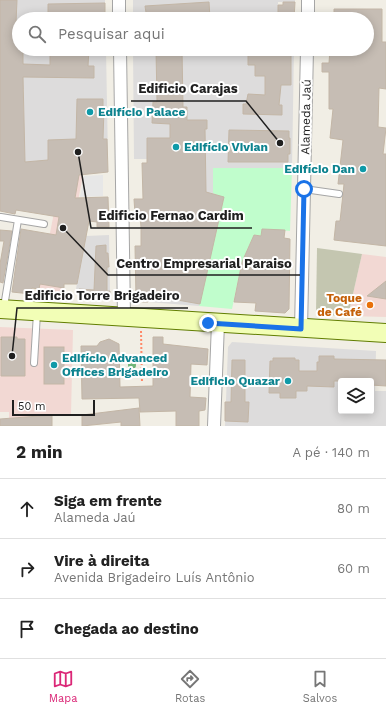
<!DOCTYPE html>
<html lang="pt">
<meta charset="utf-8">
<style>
:root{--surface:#fff;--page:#f2f2f2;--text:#222;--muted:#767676;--line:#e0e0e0;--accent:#db2777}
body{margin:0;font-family:"Work Sans",sans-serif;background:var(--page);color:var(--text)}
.controls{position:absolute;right:12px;bottom:12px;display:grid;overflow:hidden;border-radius:4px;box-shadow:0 2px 10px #0003}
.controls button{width:36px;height:36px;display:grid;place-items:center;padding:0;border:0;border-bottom:1px solid var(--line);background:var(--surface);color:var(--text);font:20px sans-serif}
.scale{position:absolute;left:12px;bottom:10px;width:83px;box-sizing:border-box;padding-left:4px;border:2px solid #1f1f1f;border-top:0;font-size:11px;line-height:14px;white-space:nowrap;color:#1f1f1f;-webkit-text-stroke:3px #fff;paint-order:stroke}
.stop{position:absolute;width:12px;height:12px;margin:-9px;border:3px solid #1a73e8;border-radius:50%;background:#fff}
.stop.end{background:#1a73e8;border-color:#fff;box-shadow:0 1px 4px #0008}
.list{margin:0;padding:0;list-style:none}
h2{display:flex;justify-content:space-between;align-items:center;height:52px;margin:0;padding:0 16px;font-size:17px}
h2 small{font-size:13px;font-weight:400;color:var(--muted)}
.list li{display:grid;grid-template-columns:26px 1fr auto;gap:12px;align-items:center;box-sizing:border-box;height:60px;padding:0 16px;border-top:1px solid var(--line)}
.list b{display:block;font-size:15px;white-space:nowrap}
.list p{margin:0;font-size:13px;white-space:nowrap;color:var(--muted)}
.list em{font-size:13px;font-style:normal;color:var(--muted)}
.icon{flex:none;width:22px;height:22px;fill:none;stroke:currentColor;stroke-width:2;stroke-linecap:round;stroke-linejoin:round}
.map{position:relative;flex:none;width:386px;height:426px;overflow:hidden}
.search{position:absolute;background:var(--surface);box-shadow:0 2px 10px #0003;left:12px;right:12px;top:12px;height:44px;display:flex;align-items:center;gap:10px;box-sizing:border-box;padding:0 14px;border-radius:22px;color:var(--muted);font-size:15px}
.sheet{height:232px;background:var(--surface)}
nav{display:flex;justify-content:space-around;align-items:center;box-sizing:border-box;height:56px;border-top:1px solid var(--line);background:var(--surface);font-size:11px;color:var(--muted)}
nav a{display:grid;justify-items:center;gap:2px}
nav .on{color:var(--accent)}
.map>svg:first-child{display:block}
.residential{fill:#dddcdc;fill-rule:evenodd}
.commercial{fill:#f2d8d3}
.construction{fill:#c4c6b0}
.park{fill:#c0fdcc}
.parking{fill:#e7e7e7}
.building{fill:#c6bdb4;stroke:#c3b6a6}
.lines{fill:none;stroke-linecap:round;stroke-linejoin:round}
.service-casing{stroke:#a6a6a6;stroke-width:8}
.minor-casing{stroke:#a6a6a6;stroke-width:14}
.secondary-casing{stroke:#617d00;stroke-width:20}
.path{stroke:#ff8868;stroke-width:2;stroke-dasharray:2 2;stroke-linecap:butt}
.service{stroke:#fff;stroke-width:6}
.minor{stroke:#fff;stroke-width:12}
.secondary{stroke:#f2feb6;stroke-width:18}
.tree{fill:#6fb578}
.route{stroke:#1a73e8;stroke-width:5}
.culture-dot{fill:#0f9aa8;stroke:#fff;stroke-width:1.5}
.food-dot{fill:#e8710a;stroke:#fff;stroke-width:1.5}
.labels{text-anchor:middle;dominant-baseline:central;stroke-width:4;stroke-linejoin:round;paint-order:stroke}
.culture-label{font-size:12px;font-weight:bold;fill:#0d838f;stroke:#fff;text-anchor:start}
.street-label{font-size:12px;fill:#1f1f1f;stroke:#fff}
.food-label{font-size:12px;font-weight:bold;fill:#c56008;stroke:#fff;text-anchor:end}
.leader{fill:none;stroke:#1f1f1f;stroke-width:1.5}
.callout-dot{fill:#1f1f1f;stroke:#fff;stroke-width:1.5}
.callout-label{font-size:13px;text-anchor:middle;font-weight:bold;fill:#1f1f1f;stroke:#fff;stroke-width:4;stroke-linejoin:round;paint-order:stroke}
</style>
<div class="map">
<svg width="386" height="426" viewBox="0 0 386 426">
<rect width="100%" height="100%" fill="#f1eee5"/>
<g class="residential">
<polygon points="0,0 105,0 105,19 19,19 19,44 0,43"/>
<polygon points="133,0 295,0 295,2 278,2 278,19 133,19"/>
<polygon points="23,49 106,49 108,159 25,162 26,176 0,135 24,135 24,89 14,89"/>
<polygon points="133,49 294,49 292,168 213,168 224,197 199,306 148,302 171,183 200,159 134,159"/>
<polygon points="109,235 110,291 76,289 86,236"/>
<path d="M232 342 376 351 375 391H386V426H225L228 347ZM341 381H371V411H341Z"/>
</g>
<g class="commercial">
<polygon points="83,175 60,296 38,294 61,177"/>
<polygon points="362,254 386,257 386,317 348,316"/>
<polygon points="0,327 73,330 71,414 9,418 9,412 0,412"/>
</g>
<polygon class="construction" points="317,248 362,254 348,316 319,315 316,312"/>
<polygon class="park" points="213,168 292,168 290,231 262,229 261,236 254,235 242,262 232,309 199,306 224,198 213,193"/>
<polygon class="parking" points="103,175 103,196 80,197 84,176"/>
<g class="building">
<polygon points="0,0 17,0 16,23 18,23 18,44 19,44 19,49 23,49 23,64 50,65 50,49 89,49 88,66 94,66 94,78 23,77 25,162 48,160 48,140 76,139 77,99 103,99 103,109 104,109 103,139 107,139 108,172 79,175 75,198 108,197 109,227 97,227 97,222 89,221 77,284 64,284 64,288 40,284 39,289 32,288 31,294 12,292 21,229 56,235 59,217 16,210 15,214 0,211"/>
<polygon points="209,2 210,19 147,19 145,6"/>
<polygon points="283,2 295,2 294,19 278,19 278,5 283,5"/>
<polygon points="105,3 105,19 48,19 48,4"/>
<polygon points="334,9 382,9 382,42 386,42 386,89 379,88 378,127 386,128 383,154 386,154 386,246 334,240 336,221 340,221 343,194 344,184 338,184 343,140 330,138 333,109 329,109 329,72 322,72 322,63 329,63 330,49 367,49 367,19 334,19"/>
<polygon points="156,49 182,49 183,107 187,107 187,120 207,120 207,129 205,129 206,192 224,197 200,304 149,295 148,302 143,302 140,301 136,298 135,246 141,246 141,228 140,213 135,214 134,199 143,199 142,163 147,163 147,138 170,138 170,124 152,123 153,102 157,102"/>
<polygon points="262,49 291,49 291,85 281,85 279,105 282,105 282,115 243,114 243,104 246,104 248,94 265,95 265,76 255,76 255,65 248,65 248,54 262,54"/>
<polygon points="229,130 289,131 289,138 290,138 290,154 288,154 288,162 228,162"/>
<polygon points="262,229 285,230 284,238 290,239 289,309 285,313 255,311 256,303 234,302 242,262 254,235 261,236"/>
<polygon points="0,230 12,231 3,283 0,282 0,264 4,241 0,241"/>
<polygon points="106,245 106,253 108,253 109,267 107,267 107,291 110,291 110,300 79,298 79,289 94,290 96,246"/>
<polygon points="386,281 386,299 367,296"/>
<polygon points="1,337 17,337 17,339 25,339 25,376 1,376"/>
<polygon points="153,337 163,337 163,344 208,349 207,365 191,364 190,397 206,398 205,410 199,411 199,426 176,426 176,411 140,412 139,398 82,399 81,346 97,346 100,342 109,339 119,344 120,387 153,386"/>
<rect x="44" y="347" width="20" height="37"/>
<polygon points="319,356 334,356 334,359 386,360 386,386 371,385 371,381 334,381 334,387 307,386 307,391 296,391 296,398 280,398 280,393 269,393 270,361 273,361 273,358 295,358 295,360 299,360 299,371 317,371 317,362 319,362"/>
<polygon points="232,360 245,360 245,402 249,402 248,422 225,421 225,402 231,402"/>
<polygon points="139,408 140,426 121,426 121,422 82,426 82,415"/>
<polygon points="52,415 52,426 0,426 0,419"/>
</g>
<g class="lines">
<g class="service-casing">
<g id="service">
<polyline points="304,189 339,194"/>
<polyline points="1,217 44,224"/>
<polyline points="4,307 18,220"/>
<polyline points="34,363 37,313"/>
</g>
</g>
<g class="minor-casing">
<g id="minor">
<polyline points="119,0 119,19"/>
<polyline points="308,19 308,0"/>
<polyline points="120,49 124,317"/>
<polyline points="301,329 307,49"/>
<polyline points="214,426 218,323"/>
</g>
</g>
<g class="secondary-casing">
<polyline id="secondary" points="0,309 386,333"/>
</g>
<polyline class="path" points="141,331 142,383"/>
<use href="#service" class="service"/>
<use href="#minor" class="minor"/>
<use href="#secondary" class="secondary"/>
</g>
<circle class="tree" cx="132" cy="365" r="4"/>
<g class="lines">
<polyline class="route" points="208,323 301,329 304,189"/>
</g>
<g class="culture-dot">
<circle cx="90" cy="112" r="4"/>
<circle cx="176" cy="147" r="4"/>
<circle cx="363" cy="169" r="4"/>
<circle cx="54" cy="365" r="4"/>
<circle cx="288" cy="381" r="4"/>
</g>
<circle class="food-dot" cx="370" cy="305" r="4"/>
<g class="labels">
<g class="culture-label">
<text x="98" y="112">Edifício Palace</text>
<text x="184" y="147">Edifício Vivian</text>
<text x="355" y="169" text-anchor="end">Edifício Dan</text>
<text x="62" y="358">Edifício Advanced<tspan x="62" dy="14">Offices Brigadeiro</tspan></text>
<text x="280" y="381" text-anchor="end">Edificio Quazar</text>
</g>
<g class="street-label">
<text transform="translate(306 117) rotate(-89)">Alameda Jaú</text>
</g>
<g class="food-label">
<text x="362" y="298">Toque<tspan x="362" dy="14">de Café</tspan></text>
</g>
</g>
<path class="leader" d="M280 143L246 101H131M78 152L91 228H252M63 228L108 275H300M12 356L17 308H188"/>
<g class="callout-dot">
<circle cx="280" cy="143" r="4"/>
<circle cx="78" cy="152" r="4"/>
<circle cx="63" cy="228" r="4"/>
<circle cx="12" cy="356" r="4"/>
</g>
<g class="callout-label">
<text x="188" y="93">Edificio Carajas</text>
<text x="171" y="220">Edificio Fernao Cardim</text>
<text x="204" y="268">Centro Empresarial Paraiso</text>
<text x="102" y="300">Edificio Torre Brigadeiro</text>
</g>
</svg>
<div class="controls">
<button><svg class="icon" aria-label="layers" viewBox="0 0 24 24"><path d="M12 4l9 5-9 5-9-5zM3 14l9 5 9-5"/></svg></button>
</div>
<div class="scale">50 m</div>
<div class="stop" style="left:304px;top:189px"></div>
<div class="stop end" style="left:208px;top:323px"></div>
<div class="search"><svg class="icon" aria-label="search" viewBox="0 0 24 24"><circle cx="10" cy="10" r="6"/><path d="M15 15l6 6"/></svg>Pesquisar aqui</div>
</div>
<section class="sheet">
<h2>2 min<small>A pé · 140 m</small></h2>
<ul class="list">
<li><svg class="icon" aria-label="ahead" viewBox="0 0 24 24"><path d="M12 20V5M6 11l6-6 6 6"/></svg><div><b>Siga em frente</b><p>Alameda Jaú</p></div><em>80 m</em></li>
<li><svg class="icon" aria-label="right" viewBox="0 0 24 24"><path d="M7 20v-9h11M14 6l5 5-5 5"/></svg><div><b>Vire à direita</b><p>Avenida Brigadeiro Luís Antônio</p></div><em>60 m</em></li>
<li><svg class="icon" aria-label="arrive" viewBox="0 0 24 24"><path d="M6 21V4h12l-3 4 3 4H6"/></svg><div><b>Chegada ao destino</b></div></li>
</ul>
</section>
<nav>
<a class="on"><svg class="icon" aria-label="map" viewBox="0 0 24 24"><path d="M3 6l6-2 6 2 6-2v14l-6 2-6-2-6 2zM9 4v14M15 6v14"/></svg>Mapa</a>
<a><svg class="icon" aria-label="directions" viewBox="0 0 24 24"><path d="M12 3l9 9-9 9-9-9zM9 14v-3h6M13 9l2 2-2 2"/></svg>Rotas</a>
<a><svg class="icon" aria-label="saved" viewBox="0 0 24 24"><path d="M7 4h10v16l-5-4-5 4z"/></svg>Salvos</a>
</nav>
